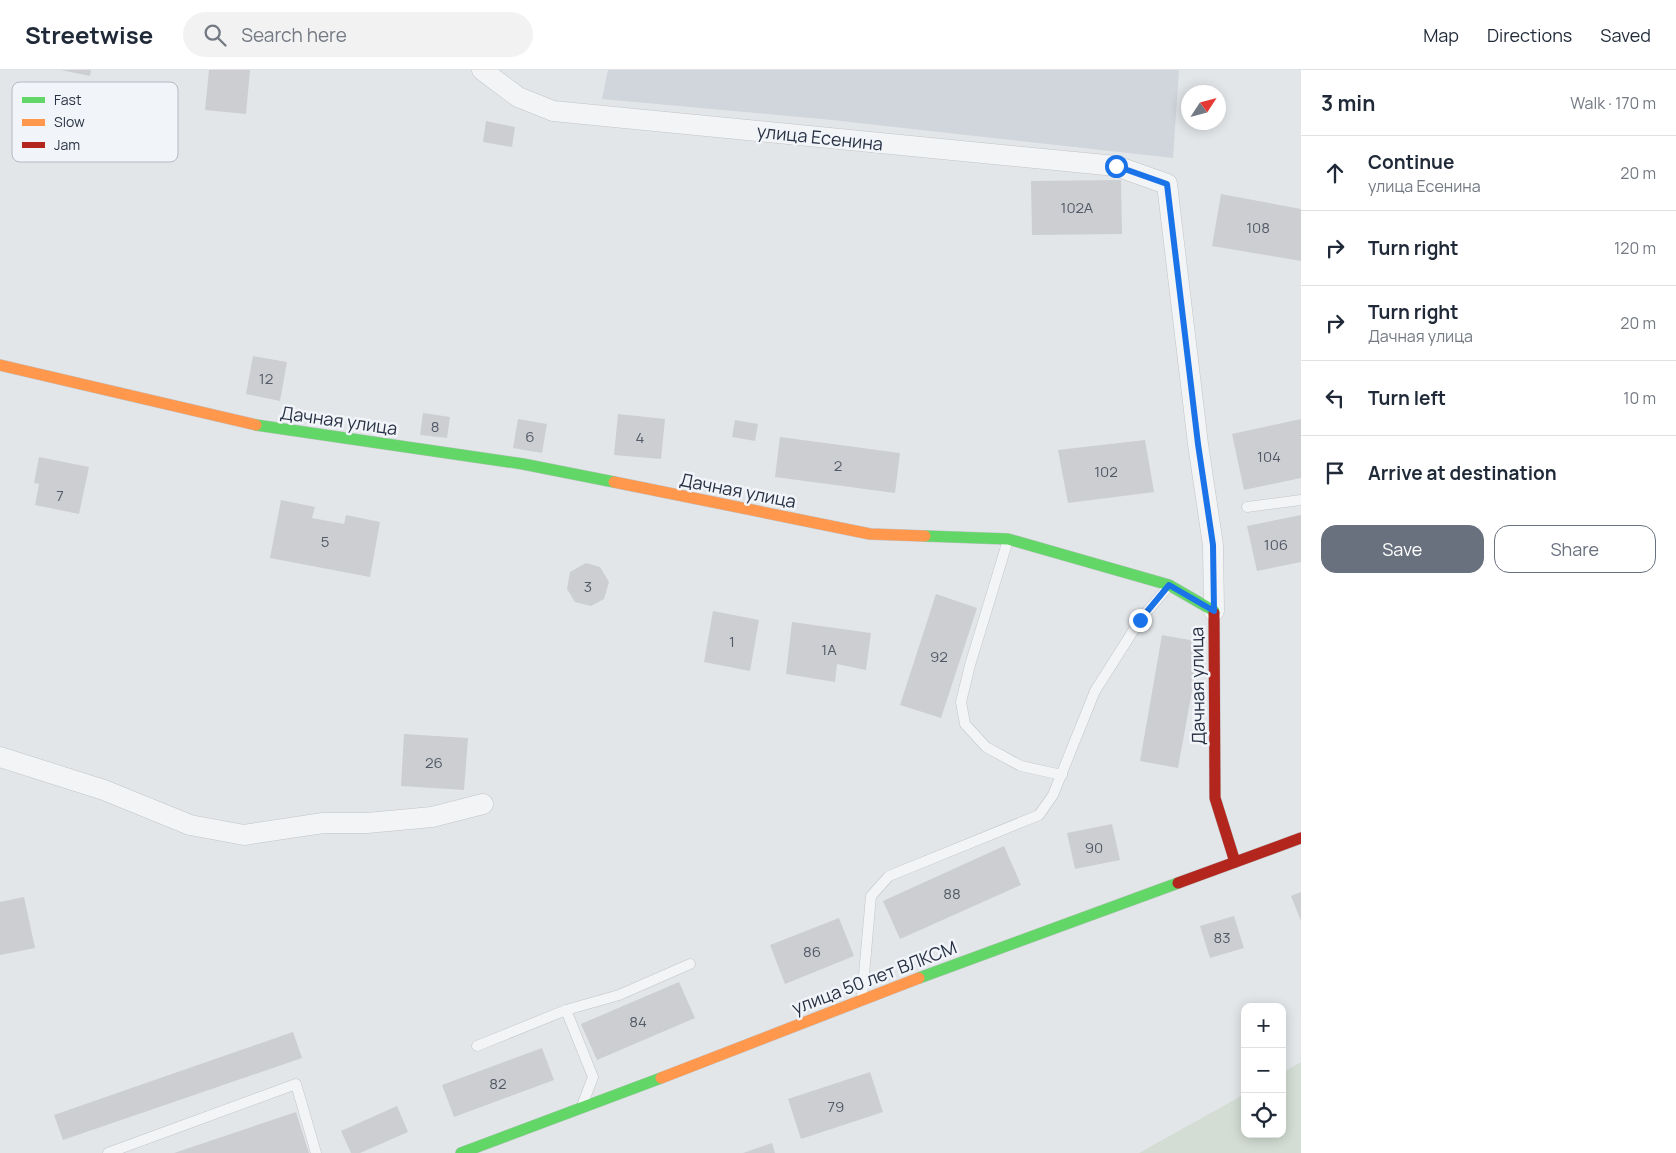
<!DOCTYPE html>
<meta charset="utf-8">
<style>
:root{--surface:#fff;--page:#f2f2f3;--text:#1f2937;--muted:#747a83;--line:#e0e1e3;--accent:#69717e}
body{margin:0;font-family:Manrope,sans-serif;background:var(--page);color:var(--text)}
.controls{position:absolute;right:15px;bottom:15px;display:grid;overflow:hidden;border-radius:10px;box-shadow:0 2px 12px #0003}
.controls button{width:45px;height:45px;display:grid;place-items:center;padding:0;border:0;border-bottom:1px solid var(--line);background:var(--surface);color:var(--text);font:25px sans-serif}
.compass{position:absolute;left:1181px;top:15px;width:45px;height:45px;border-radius:50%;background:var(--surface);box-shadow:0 2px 12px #0003;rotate:54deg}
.stop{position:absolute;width:15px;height:15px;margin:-11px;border:4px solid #1a73e8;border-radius:50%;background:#fff}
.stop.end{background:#1a73e8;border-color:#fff;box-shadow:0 1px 5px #0008}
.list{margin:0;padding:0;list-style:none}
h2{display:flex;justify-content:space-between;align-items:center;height:65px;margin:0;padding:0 20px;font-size:21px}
h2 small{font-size:16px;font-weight:400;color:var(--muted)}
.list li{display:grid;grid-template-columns:32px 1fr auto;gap:15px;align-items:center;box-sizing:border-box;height:75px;padding:0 20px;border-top:1px solid var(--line)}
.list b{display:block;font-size:19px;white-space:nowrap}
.list p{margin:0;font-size:16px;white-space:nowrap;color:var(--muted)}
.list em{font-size:16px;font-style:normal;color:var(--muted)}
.actions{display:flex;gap:10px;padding:15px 20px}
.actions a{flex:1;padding:11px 0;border:1px solid var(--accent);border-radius:15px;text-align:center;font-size:18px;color:var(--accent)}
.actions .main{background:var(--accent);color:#fff}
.icon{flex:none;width:28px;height:28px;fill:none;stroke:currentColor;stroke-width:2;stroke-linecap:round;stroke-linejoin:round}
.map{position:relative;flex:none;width:1301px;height:1083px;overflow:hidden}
header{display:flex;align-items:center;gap:30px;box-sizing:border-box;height:70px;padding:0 25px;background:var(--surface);border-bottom:1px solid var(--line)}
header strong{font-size:24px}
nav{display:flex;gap:28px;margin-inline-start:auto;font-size:18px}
.search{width:350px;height:45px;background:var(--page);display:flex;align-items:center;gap:12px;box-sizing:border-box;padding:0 18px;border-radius:28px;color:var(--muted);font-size:19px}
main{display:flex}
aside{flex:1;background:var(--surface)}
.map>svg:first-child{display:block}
.built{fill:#d1d5dc}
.green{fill:#d3ddd3}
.building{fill:#ccced1}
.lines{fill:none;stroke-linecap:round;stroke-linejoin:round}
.lane-casing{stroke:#c1c4c7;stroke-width:11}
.street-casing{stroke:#c1c4c7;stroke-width:21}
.fast-casing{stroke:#c1c4c7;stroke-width:12}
.slow-casing{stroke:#c1c4c7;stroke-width:12}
.jam-casing{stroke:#c1c4c7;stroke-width:12}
.lane{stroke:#f3f4f5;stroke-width:10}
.street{stroke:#f3f4f5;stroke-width:20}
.fast{stroke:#63d668;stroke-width:11}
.slow{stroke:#ff974d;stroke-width:11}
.jam{stroke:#b3261e;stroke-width:11}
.route{stroke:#1a73e8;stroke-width:6}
.labels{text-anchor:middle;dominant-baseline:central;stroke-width:5;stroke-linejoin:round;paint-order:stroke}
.number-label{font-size:15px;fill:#525a68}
.street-label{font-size:18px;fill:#283244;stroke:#f1f4f8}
.key{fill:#f1f4f8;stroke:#b5bac2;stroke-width:1}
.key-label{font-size:14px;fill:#283244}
</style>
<header>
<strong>Streetwise</strong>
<div class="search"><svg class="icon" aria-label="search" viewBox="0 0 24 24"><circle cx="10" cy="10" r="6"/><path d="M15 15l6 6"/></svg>Search here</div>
<nav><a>Map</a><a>Directions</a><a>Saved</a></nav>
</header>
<main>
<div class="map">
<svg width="1301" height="1083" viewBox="0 0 1301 1083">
<rect width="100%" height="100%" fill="#e3e6e9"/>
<polygon class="built" points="608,0 1179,0 1173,88 832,50 602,29"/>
<polygon class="green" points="1301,992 1301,1083 1139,1083 1245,1024 1245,1064 1282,1064 1282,1003"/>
<g class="building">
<polygon points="61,0 91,0 90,6"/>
<polygon points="209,0 250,0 246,44 205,40"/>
<polygon points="486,51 515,57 512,77 483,72"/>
<polygon points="1121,110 1122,164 1032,165 1031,111"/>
<polygon points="1221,124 1301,139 1301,191 1212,176"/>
<polygon points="253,286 287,292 280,331 246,324"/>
<polygon points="423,343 450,347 447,368 420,365"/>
<polygon points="618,344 665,349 661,389 614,385"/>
<polygon points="518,349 547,354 542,383 513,378"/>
<polygon points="1301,349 1301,408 1244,420 1232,364"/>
<polygon points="735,350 758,354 755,371 732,367"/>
<polygon points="780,367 900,383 895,423 775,407"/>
<polygon points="1145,370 1154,422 1068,433 1058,380"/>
<polygon points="39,387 89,397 79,444 35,435 39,414 34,413"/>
<polygon points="281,430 315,437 312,448 344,454 346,445 380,452 370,507 270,488"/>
<polygon points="1301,445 1301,492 1257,501 1247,456"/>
<polygon points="586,493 600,497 609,512 604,529 591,536 575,532 567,519 570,502"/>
<polygon points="936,524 977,538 941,648 900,635"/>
<polygon points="713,541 759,550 750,601 704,592"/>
<polygon points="792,552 871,563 866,600 837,594 835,612 786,604"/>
<polygon points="1162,565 1201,572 1178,698 1140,691"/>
<polygon points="404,664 468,668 464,720 401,716"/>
<polygon points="1112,754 1120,790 1075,799 1067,763"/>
<polygon points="1004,776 1021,815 900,869 883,831"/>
<polygon points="1301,822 1301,851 1291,826"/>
<polygon points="24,827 35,878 0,885 0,832"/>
<polygon points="1234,846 1244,878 1210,888 1200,856"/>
<polygon points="839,848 854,886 785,914 770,875"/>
<polygon points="679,912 695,948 597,990 581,954"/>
<polygon points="293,962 302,988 63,1070 54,1045"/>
<polygon points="542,978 554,1010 454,1047 442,1015"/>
<polygon points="870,1002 883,1042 801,1069 788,1029"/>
<polygon points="397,1036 408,1062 360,1083 351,1083 341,1061"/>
<polygon points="296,1042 309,1083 174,1083"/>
<polygon points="772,1073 775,1083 743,1083"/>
</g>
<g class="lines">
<g class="lane-casing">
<g id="lane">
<polyline points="1247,437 1301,430"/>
<polyline points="1008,470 970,595 961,632 965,654 986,677 1021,696 1062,705"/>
<polyline points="862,927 871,826 889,806 1039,745 1053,725 1095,621 1140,550 1167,518"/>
<polyline points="566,940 619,925 690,894"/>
<polyline points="477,976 566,940 593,1007 583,1033"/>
<polyline points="108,1083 296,1014 316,1083"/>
</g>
</g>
<g class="street-casing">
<g id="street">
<polyline points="482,0 518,27 553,41 1116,96 1167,114 1198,374 1213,475 1214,541"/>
<polyline points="0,687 104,720 190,755 244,765 323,753 367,753 432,747 483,734"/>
</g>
</g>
<g class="fast-casing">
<g id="fast">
<polyline points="256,355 523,394 614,412"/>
<polyline points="925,466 1008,469 1169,515 1214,541 1214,543"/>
<polyline points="919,908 1178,813"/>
<polyline points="461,1083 661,1008"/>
</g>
</g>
<g class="slow-casing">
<g id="slow">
<polyline points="0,295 256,355"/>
<polyline points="614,412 870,464 925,466"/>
<polyline points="661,1008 919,908"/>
</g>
</g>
<g class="jam-casing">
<g id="jam">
<polyline points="1214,543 1215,728 1235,792"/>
<polyline points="1178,813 1301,768"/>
</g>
</g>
<use href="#lane" class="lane"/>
<use href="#street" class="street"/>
<use href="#fast" class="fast"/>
<use href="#slow" class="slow"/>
<use href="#jam" class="jam"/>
</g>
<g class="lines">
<polyline class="route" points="1116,96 1167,114 1198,374 1213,475 1214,541 1169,515 1140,550"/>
</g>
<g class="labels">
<g class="number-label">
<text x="1077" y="137">102А</text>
<text x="1258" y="157">108</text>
<text x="266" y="308">12</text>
<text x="435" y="356">8</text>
<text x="530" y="366">6</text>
<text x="640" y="367">4</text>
<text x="1269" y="386">104</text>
<text x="838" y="395">2</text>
<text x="1106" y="401">102</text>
<text x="60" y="425">7</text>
<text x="325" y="471">5</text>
<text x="1276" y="474">106</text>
<text x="588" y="516">3</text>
<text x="732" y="571">1</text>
<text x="829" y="579">1А</text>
<text x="939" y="586">92</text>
<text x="434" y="692">26</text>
<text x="1094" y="777">90</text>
<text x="952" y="823">88</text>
<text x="1222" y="867">83</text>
<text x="812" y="881">86</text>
<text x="638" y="951">84</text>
<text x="498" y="1013">82</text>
<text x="836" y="1036">79</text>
</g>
<g class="street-label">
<text transform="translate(820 67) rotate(6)">улица Есенина</text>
<text transform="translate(339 350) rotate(8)">Дачная улица</text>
<text transform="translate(738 420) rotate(11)">Дачная улица</text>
<text transform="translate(1197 616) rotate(-91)">Дачная улица</text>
<text transform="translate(874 907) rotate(-21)">улица 50 лет ВЛКСМ</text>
</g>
</g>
<rect x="12" y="12" width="166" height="80" rx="8" class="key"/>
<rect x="22" y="27" width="23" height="6" fill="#63d668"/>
<rect x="22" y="49" width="23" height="7" fill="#ff974d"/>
<rect x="22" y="72" width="23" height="6" fill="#b3261e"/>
<g class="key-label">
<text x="54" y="35">Fast</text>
<text x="54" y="57">Slow</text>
<text x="54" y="80">Jam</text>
</g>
</svg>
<div class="controls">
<button>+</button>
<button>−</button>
<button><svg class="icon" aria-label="locate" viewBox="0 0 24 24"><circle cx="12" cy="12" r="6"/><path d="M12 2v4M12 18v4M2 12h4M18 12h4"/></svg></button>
</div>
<svg class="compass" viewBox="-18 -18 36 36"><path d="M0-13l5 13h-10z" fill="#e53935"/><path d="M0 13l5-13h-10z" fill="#747a83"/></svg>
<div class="stop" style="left:1116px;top:96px"></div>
<div class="stop end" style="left:1140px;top:550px"></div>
</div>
<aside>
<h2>3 min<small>Walk · 170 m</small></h2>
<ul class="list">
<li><svg class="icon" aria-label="ahead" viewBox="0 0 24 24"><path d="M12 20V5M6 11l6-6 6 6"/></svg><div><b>Continue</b><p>улица Есенина</p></div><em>20 m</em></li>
<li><svg class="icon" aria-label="right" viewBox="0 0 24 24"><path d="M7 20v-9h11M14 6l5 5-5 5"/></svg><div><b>Turn right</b></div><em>120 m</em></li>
<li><svg class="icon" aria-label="right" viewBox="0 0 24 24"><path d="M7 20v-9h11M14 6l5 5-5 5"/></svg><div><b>Turn right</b><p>Дачная улица</p></div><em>20 m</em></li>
<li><svg class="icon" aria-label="left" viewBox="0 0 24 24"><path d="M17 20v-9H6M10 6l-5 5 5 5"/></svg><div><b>Turn left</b></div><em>10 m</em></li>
<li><svg class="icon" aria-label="arrive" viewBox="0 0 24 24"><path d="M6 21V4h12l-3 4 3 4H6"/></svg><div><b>Arrive at destination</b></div></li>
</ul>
<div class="actions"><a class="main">Save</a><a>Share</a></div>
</aside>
</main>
